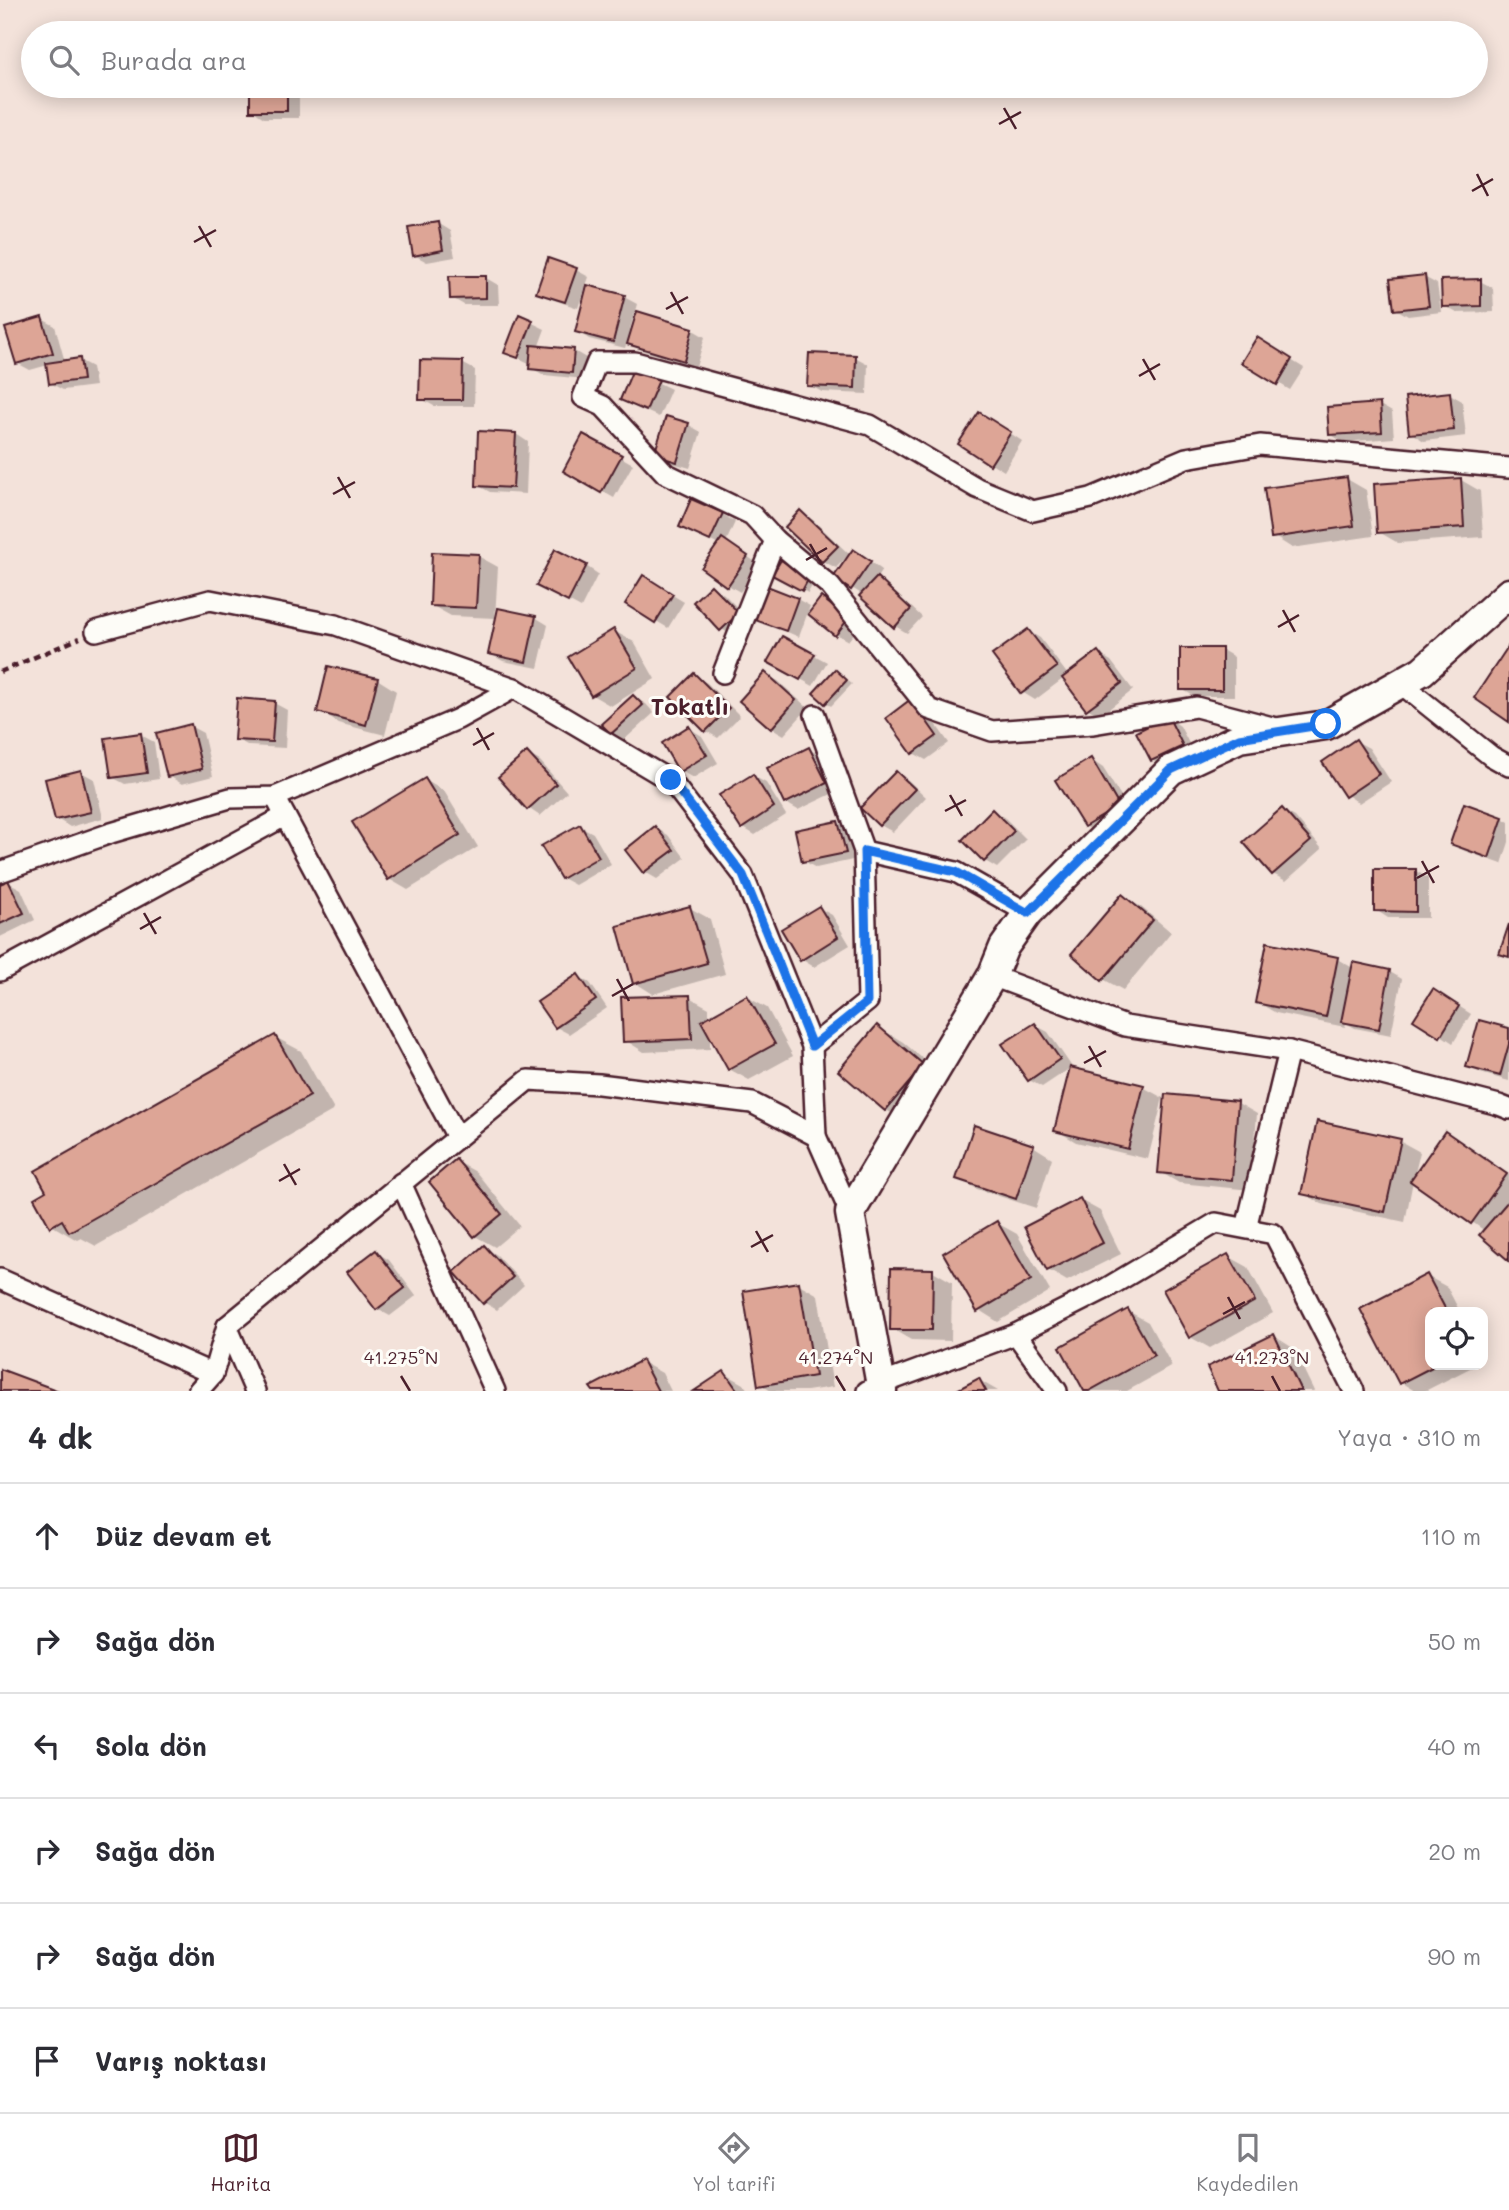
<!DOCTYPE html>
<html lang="tr">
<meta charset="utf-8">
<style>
:root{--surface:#fff;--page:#f7f7f7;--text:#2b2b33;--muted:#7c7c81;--line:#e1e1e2;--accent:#4a1f2b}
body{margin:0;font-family:Mali,sans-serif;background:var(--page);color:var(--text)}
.controls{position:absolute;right:21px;bottom:21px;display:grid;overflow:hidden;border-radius:14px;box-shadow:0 4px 18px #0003}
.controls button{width:63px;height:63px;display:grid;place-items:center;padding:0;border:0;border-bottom:2px solid var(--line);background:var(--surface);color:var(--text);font:35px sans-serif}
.stop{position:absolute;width:21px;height:21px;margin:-16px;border:5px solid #1a73e8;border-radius:50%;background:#fff}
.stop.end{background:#1a73e8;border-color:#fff;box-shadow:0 2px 7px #0008}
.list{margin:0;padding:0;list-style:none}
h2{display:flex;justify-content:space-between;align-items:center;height:91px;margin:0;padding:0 28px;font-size:30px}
h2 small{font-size:23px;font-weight:400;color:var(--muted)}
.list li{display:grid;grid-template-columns:46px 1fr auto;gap:21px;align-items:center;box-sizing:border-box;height:105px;padding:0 28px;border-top:2px solid var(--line)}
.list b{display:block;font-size:26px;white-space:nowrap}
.list em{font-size:23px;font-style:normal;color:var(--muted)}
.icon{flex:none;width:38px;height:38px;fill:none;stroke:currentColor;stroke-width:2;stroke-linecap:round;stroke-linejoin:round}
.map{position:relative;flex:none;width:1509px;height:1391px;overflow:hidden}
.search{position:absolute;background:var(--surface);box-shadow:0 4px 18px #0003;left:21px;right:21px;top:21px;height:77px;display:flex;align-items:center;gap:18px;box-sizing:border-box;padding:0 24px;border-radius:38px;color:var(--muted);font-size:26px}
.sheet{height:721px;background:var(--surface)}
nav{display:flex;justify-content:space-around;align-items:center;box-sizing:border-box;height:98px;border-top:2px solid var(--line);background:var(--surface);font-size:19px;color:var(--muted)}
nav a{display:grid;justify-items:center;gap:4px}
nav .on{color:var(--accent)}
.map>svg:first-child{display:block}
.shadow{fill:#0003}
.building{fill:#dda596;stroke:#4a1f2b;stroke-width:2}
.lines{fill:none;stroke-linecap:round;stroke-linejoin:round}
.street-casing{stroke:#4a1f2b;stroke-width:24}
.secondary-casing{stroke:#4a1f2b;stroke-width:33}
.path{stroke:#4a1f2b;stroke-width:4.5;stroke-dasharray:7 5;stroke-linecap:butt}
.street{stroke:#fdfcf7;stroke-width:19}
.secondary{stroke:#fdfcf7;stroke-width:28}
.route{stroke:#1a73e8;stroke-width:9}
.ticks{fill:none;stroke:#4a1f2b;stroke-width:2.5}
.labels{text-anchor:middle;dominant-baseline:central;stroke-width:6;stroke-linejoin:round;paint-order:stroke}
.quarter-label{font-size:23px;font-weight:bold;fill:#4a1f2b;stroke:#fdfcf7}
.ticks-label{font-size:18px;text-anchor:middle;fill:#4a1f2b;stroke:#fdfcf7;stroke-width:6;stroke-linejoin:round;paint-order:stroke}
</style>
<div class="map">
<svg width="1509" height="1391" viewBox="0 0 1509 1391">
<rect width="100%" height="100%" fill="#f3e2da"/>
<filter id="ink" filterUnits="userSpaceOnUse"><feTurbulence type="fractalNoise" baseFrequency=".0143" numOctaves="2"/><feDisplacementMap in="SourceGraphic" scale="14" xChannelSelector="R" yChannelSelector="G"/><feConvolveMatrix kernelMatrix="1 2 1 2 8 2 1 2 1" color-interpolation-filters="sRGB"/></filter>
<g filter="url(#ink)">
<g class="shadow">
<polygon points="252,86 299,86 299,118 264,118 252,110"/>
<polygon points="437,223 450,231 455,257 427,262 414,255"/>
<polygon points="576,270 589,277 578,308 551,299 538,292"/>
<polygon points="1424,277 1437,284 1441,312 1408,316 1396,309"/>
<polygon points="486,278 498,285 499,305 464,305 452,298"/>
<polygon points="1480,281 1493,288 1494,312 1457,313 1444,306"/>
<polygon points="624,297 637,304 630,329 633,330 638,313 693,330 705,337 696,367 642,350 627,342 625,348 589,339 577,331"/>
<polygon points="520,317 545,329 538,348 574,351 586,358 585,379 544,375 531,368 531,364 506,352"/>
<polygon points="42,319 55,326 65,362 79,360 92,367 95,386 63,390 50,383 48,365 30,370 17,363"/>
<polygon points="1258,340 1304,368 1290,390 1244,362"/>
<polygon points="855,357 868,364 867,394 822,392 809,385"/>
<polygon points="462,363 475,370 474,406 434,406 421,399"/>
<polygon points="634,371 671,389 659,417 634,406"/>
<polygon points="1450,394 1462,401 1466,436 1424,441 1411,433"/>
<polygon points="1380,405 1392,412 1394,438 1343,442 1330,434"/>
<polygon points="667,418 689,425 701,432 690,468 669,462 656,454"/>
<polygon points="992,421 1022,441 1004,471 960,444"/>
<polygon points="516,434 528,442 526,494 490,492 477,485"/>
<polygon points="584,436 633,464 614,498 565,470"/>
<polygon points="1347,479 1366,490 1373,536 1292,548 1273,536"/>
<polygon points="1461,480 1480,491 1483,537 1398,543 1379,532"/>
<polygon points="800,512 813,520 851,556 866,558 882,570 876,579 889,587 922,617 907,633 895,626 863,595 852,588 851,556 849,554 836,568 823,561 787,526"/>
<polygon points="722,514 735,522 726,542 760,565 740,592 728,585 719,545 681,527"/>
<polygon points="478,556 498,567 495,618 451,616 431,605"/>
<polygon points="586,566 598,574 581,608 551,592"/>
<polygon points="775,575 815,580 808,593"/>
<polygon points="656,585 684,602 668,628 628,604"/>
<polygon points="712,587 724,594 750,621 734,637 722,629"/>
<polygon points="797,599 810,606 799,637 757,619"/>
<polygon points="821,599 859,627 848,641 836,634"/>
<polygon points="535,617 548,625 538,668 503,661 490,654"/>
<polygon points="614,631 634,642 655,679 611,706 592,695"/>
<polygon points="1028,631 1040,638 1068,675 1098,653 1111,661 1133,690 1100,716 1087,708 1064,678 1035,700 1022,692"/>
<polygon points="783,638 827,662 813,686 770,662"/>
<polygon points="1222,650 1234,657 1234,696 1194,696 1181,689"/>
<polygon points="836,671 852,684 831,706 826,703"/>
<polygon points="765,674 778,681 808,708 784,735 772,728"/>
<polygon points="694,676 707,683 740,716 718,738 706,731"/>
<polygon points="377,679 396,691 385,735 338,723 319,711"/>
<polygon points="633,697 646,704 654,713 624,740 612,733"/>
<polygon points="274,703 287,710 285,748 249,746 236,739"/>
<polygon points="924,708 949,743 926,760 913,753"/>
<polygon points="1168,718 1180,726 1194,753 1165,768 1152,760"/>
<polygon points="190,726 203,733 213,776 182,784 169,776"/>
<polygon points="689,728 702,736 718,763 693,778 681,771"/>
<polygon points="141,735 154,742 159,779 125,784 112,777"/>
<polygon points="1356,741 1369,748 1391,782 1359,803 1347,795"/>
<polygon points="809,749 822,757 838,791 798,810 786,803"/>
<polygon points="527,754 540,761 567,792 540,816 528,808"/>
<polygon points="1091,760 1103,768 1131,813 1098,833 1085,826"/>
<polygon points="81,772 94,779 103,818 70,827 57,819"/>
<polygon points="896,773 908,780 926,797 893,832 880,825 863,807"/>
<polygon points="753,776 766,783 786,815 755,835 742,827"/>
<polygon points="425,780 444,791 478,847 408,890 389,879"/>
<polygon points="1282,810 1295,817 1322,849 1286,881 1273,874"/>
<polygon points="993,811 1005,818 1026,839 997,868 985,861"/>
<polygon points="1502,818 1509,822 1509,842 1502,864 1465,851 1452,844"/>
<polygon points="838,822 851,830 857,859 816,868 804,861"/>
<polygon points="580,826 593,833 611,864 575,885 562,878"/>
<polygon points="656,828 668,835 685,858 657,879 645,872 627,850"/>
<polygon points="1416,871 1428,878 1428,918 1388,918 1376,910"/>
<polygon points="8,882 21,889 35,920 0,937 0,886"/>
<polygon points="1122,896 1141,907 1171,932 1123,990 1103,979"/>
<polygon points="690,908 710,919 725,974 653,994 634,982"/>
<polygon points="819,908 832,915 850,945 814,967 801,959"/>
<polygon points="1337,959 1353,968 1390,972 1402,979 1391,1035 1355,1028 1346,1023 1345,1027 1276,1013 1257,1002"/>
<polygon points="578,976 590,983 607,1008 569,1034 556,1027"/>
<polygon points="689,997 709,1008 709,1018 747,997 767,1008 793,1056 749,1080 729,1069 710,1034 710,1049 644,1052 625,1040"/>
<polygon points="1446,998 1471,1014 1453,1043 1441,1035"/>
<polygon points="1035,1025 1048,1032 1072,1067 1042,1087 1029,1080"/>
<polygon points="878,1027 903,1042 949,1081 912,1125 886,1110 841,1071"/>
<polygon points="1509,1030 1509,1081 1480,1073 1468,1066"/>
<polygon points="275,1037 301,1051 334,1110 96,1246 81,1238 77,1240 51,1225"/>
<polygon points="1143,1087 1163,1098 1148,1159 1076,1142 1056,1130"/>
<polygon points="1238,1103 1257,1114 1251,1190 1179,1183 1160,1172"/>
<polygon points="1446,1133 1509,1175 1509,1258 1485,1231 1413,1181 1405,1222 1322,1204 1303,1193 1400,1141 1420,1152 1414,1177"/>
<polygon points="1033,1146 1052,1158 1036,1208 977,1189 958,1178"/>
<polygon points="456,1161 476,1172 520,1226 495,1247 475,1236"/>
<polygon points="1080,1200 1100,1211 1121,1254 1067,1281 1048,1270"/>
<polygon points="997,1223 1017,1234 1050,1291 998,1322 979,1310"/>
<polygon points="485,1248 497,1255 524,1285 497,1310 485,1303 457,1273"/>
<polygon points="376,1252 389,1260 416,1296 390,1316 377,1309"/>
<polygon points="1228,1256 1248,1267 1273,1313 1210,1348 1190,1337"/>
<polygon points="933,1271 952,1282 951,1341 911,1340 892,1329"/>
<polygon points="1427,1276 1447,1287 1460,1312 1430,1312 1430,1365 1476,1365 1425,1391 1415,1391 1400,1382"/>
<polygon points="799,1284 818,1295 833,1387 807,1391 771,1391 760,1384"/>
<polygon points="1128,1311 1148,1322 1172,1366 1127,1391 1086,1391"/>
<polygon points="1274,1336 1293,1348 1314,1391 1220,1391"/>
<polygon points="642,1362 662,1373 671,1391 595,1391"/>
<polygon points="724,1373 744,1384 748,1391 697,1391"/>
<polygon points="979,1380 998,1391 959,1391"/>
</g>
<g class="building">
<rect x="250" y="86" width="37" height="25"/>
<polygon points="438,222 443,250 413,256 408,227"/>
<polygon points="548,258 577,268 565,302 536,293"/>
<polygon points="1425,275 1429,306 1394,310 1390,279"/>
<polygon points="449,276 486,276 486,298 450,299"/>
<polygon points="1481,279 1481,306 1442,307 1441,280"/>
<polygon points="587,285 625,295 613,342 575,332"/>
<polygon points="637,311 693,328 684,361 627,344"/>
<polygon points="519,314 533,320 518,358 504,353"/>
<polygon points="42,317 53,353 16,364 5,328"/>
<polygon points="1257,337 1292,359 1277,385 1241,363"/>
<polygon points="531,345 574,349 572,373 529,369"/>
<polygon points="809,353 856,355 855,388 807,386"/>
<polygon points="80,358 83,380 49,384 46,363"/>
<polygon points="420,360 463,361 462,400 419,400"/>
<polygon points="633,369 659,380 646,411 620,400"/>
<polygon points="1450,392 1454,430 1409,434 1405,397"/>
<polygon points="1380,403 1382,432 1329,435 1327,407"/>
<polygon points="979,412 1011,432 990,465 958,444"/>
<polygon points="666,416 689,423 677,462 654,455"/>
<polygon points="478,431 516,433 513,488 476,486"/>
<polygon points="583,434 622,455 601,493 563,471"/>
<polygon points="1347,477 1354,526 1271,538 1264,488"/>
<polygon points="1461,478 1464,527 1377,533 1374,484"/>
<polygon points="691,499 723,513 710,541 679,527"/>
<polygon points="800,510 838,546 822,562 785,527"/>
<polygon points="722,538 748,556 727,587 701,568"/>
<polygon points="555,549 587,565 568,602 536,586"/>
<polygon points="853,549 871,561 851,590 833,578"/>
<polygon points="432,552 479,554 476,608 430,606"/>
<polygon points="781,560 810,576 802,591 772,575"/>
<polygon points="643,575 673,594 655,623 625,604"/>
<polygon points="877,577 911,609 894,628 859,596"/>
<polygon points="711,585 739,613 720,631 693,602"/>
<polygon points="767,586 798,598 786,631 755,620"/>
<polygon points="821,597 848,619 835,636 808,614"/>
<polygon points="498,608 536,616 526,662 488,654"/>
<polygon points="614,629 637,668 591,696 568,657"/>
<polygon points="1028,629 1057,667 1021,694 992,655"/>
<polygon points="782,636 815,654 800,680 767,662"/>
<polygon points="1509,645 1509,722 1474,698"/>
<rect x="1180" y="648" width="42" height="42"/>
<polygon points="1098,651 1122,683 1086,710 1062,678"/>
<polygon points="328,666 378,678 366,725 317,712"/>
<polygon points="835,669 847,680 825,704 813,693"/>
<polygon points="765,672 796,700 771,729 739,701"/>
<polygon points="694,673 729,708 705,732 670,697"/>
<polygon points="633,695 643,705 611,734 601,724"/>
<polygon points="237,698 275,701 272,742 234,740"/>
<polygon points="911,699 937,736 912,754 886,718"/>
<polygon points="1168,716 1183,746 1151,761 1136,732"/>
<polygon points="191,724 202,769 167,777 156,733"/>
<polygon points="689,726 707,755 679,772 662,743"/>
<polygon points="141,733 147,773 111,778 105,738"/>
<polygon points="1356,739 1379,774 1345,797 1322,762"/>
<polygon points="809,747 827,783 784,804 767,768"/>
<polygon points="527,752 556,784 527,810 498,777"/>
<polygon points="1091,758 1119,806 1084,827 1055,780"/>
<polygon points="81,770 91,812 55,820 45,779"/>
<polygon points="896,771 915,789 879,826 860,808"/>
<polygon points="753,774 774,807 741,829 719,795"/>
<polygon points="425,778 460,835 388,880 352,822"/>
<polygon points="1464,803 1503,817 1489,858 1450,844"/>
<polygon points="1282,808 1311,841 1272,875 1243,842"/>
<polygon points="992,809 1014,831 984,862 962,840"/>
<polygon points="838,821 846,853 802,862 795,830"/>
<polygon points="580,824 599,857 561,879 541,846"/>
<polygon points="655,826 674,850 643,873 625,850"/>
<polygon points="1374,869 1416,869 1416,912 1374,911"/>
<polygon points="8,880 24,913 0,924 0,884"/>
<polygon points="1122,894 1153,920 1102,981 1071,954"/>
<polygon points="690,906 707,963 633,984 617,926"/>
<polygon points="819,906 838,937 800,961 781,929"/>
<polygon points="1509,924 1509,957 1499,954"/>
<polygon points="1267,942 1338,957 1326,1017 1255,1003"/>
<polygon points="1353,962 1390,970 1379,1029 1341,1022"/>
<polygon points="578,974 596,1000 555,1028 537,1002"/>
<polygon points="1433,989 1459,1006 1440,1037 1413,1020"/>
<polygon points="690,995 692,1039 623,1042 621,997"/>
<polygon points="747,995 775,1044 728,1070 701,1021"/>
<polygon points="1479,1020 1509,1028 1509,1044 1500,1076 1466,1067"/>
<polygon points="1035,1023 1060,1059 1028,1081 1002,1044"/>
<polygon points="877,1025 924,1065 885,1111 838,1071"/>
<polygon points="275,1035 310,1096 69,1232 62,1220 50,1227 34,1198 46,1191 35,1171"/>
<polygon points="1070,1067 1144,1085 1128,1149 1054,1131"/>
<polygon points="1165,1094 1238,1101 1232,1180 1158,1173"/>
<polygon points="1317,1121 1401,1139 1385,1212 1301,1194"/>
<polygon points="974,1125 1034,1145 1016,1199 956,1179"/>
<polygon points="1445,1131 1507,1174 1471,1224 1410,1181"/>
<polygon points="456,1159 502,1214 474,1237 429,1182"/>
<polygon points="1080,1198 1103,1243 1047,1271 1024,1227"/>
<polygon points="1509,1200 1509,1261 1479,1235"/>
<polygon points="997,1221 1031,1280 977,1312 943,1253"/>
<polygon points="484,1245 513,1277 483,1304 454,1272"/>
<polygon points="376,1250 405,1288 376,1310 347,1272"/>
<polygon points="1228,1254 1255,1301 1189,1338 1163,1290"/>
<polygon points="891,1268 933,1269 932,1330 890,1330"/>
<polygon points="1427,1274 1447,1312 1430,1312 1430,1365 1436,1365 1399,1384 1360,1309"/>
<polygon points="799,1282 815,1376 758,1386 743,1291"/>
<polygon points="1128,1309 1154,1355 1089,1391 1084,1391 1060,1347"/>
<polygon points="1274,1334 1301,1391 1218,1391 1207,1367"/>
<polygon points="642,1360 658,1391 593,1391 590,1387"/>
<polygon points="0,1369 59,1391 0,1391"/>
<polygon points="724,1371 738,1391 694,1391"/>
<polygon points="979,1378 986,1391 955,1391"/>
</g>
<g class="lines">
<g class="street-casing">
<g id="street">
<polyline points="96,631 210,600 336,625 514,688"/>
<polyline points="723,673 775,540"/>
<polyline points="1400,683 1491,756 1509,766"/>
<polyline points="1276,728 1196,707 1093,724 992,731 929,709 830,586 775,540 752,515 665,473 603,406 583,397 597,362 635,362 870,425 977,488 1033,511 1091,498 1186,458 1260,445 1509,468"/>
<polyline points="275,797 457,1137"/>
<polyline points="864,851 956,872 1028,913"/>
<polyline points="0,872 111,833 230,798 275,797 458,719 514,688 671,781 743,875 812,1046 816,1136 850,1213"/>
<polyline points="0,971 285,816"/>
<polyline points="992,976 1125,1026 1289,1051 1499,1105 1509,1109"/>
<polyline points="812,1046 868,1001 864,851 815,715"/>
<polyline points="401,1183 495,1391"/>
<polyline points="1246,1228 1289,1051"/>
<polyline points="0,1279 213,1374"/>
<polyline points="227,1326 255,1391"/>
<polyline points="1016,1334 1105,1289 1216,1223 1274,1234 1354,1391"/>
<polyline points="198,1391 213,1374 227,1326 528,1080 599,1084 752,1103 816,1136"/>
<polyline points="867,1391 881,1384 1016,1334 1057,1391"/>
</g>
</g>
<g class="secondary-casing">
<polyline id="secondary" points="882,1391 850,1213 992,976 1004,947 1028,913 1171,770 1239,738 1326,725 1422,671 1509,593"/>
</g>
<polyline class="path" points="0,672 80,638"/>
<use href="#street" class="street"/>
<use href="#secondary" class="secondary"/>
</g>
</g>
<g class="lines" filter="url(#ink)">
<polyline class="route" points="671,780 743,875 812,1046 867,1002 864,851 956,872 1028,913 1171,770 1239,738 1326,724"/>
</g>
<path class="ticks" d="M1004 108 1016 129M999 124 1021 112M1477 174 1488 196M1472 191 1493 179M199 226 211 247M194 242 216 230M671 292 683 314M666 309 688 297M1143 359 1155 380M1139 376 1160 364M338 477 350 498M333 494 355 482M810 544 822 565M806 560 827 548M1283 610 1295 632M1278 627 1299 615M477 728 489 750M473 745 494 733M950 795 962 816M945 811 966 800M1422 861 1434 883M1417 878 1439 866M144 913 156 934M140 929 161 917M617 979 629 1001M612 996 633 984M1089 1046 1101 1067M1084 1063 1106 1051M284 1164 296 1185M279 1181 300 1169M756 1231 768 1252M751 1247 773 1235M1228 1297 1240 1319M1223 1314 1245 1302M401 1376 410 1391M836 1376 845 1391M1272 1376 1280 1391"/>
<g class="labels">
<g class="quarter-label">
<text x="690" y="706">Tokatlı</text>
</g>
</g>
<g class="ticks-label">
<text x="401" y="1364">41.275°N</text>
<text x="836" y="1364">41.274°N</text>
<text x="1272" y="1364">41.273°N</text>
</g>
</svg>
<div class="controls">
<button><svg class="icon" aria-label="locate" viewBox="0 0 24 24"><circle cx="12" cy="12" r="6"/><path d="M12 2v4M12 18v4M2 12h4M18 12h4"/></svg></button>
</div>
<div class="stop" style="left:1326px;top:724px"></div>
<div class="stop end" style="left:671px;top:780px"></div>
<div class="search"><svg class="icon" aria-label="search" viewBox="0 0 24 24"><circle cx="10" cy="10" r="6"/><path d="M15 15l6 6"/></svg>Burada ara</div>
</div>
<section class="sheet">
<h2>4 dk<small>Yaya · 310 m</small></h2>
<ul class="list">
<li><svg class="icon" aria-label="ahead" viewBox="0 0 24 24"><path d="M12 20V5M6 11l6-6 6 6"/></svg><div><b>Düz devam et</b></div><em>110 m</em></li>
<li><svg class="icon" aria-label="right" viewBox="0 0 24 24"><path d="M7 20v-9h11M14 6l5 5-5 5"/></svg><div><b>Sağa dön</b></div><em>50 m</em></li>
<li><svg class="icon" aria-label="left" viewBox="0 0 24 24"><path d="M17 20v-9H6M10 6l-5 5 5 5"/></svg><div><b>Sola dön</b></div><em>40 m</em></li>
<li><svg class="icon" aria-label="right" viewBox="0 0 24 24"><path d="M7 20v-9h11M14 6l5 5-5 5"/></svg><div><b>Sağa dön</b></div><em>20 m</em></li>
<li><svg class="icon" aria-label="right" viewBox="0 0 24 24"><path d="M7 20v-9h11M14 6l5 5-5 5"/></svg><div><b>Sağa dön</b></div><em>90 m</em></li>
<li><svg class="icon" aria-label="arrive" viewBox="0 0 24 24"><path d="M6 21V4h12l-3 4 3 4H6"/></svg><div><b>Varış noktası</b></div></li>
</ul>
</section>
<nav>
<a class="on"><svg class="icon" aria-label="map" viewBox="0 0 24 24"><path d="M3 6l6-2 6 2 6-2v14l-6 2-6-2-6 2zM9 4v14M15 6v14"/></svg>Harita</a>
<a><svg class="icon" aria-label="directions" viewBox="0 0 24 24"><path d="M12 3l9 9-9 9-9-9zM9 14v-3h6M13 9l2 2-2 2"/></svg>Yol tarifi</a>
<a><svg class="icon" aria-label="saved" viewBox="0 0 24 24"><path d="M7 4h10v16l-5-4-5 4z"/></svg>Kaydedilen</a>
</nav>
